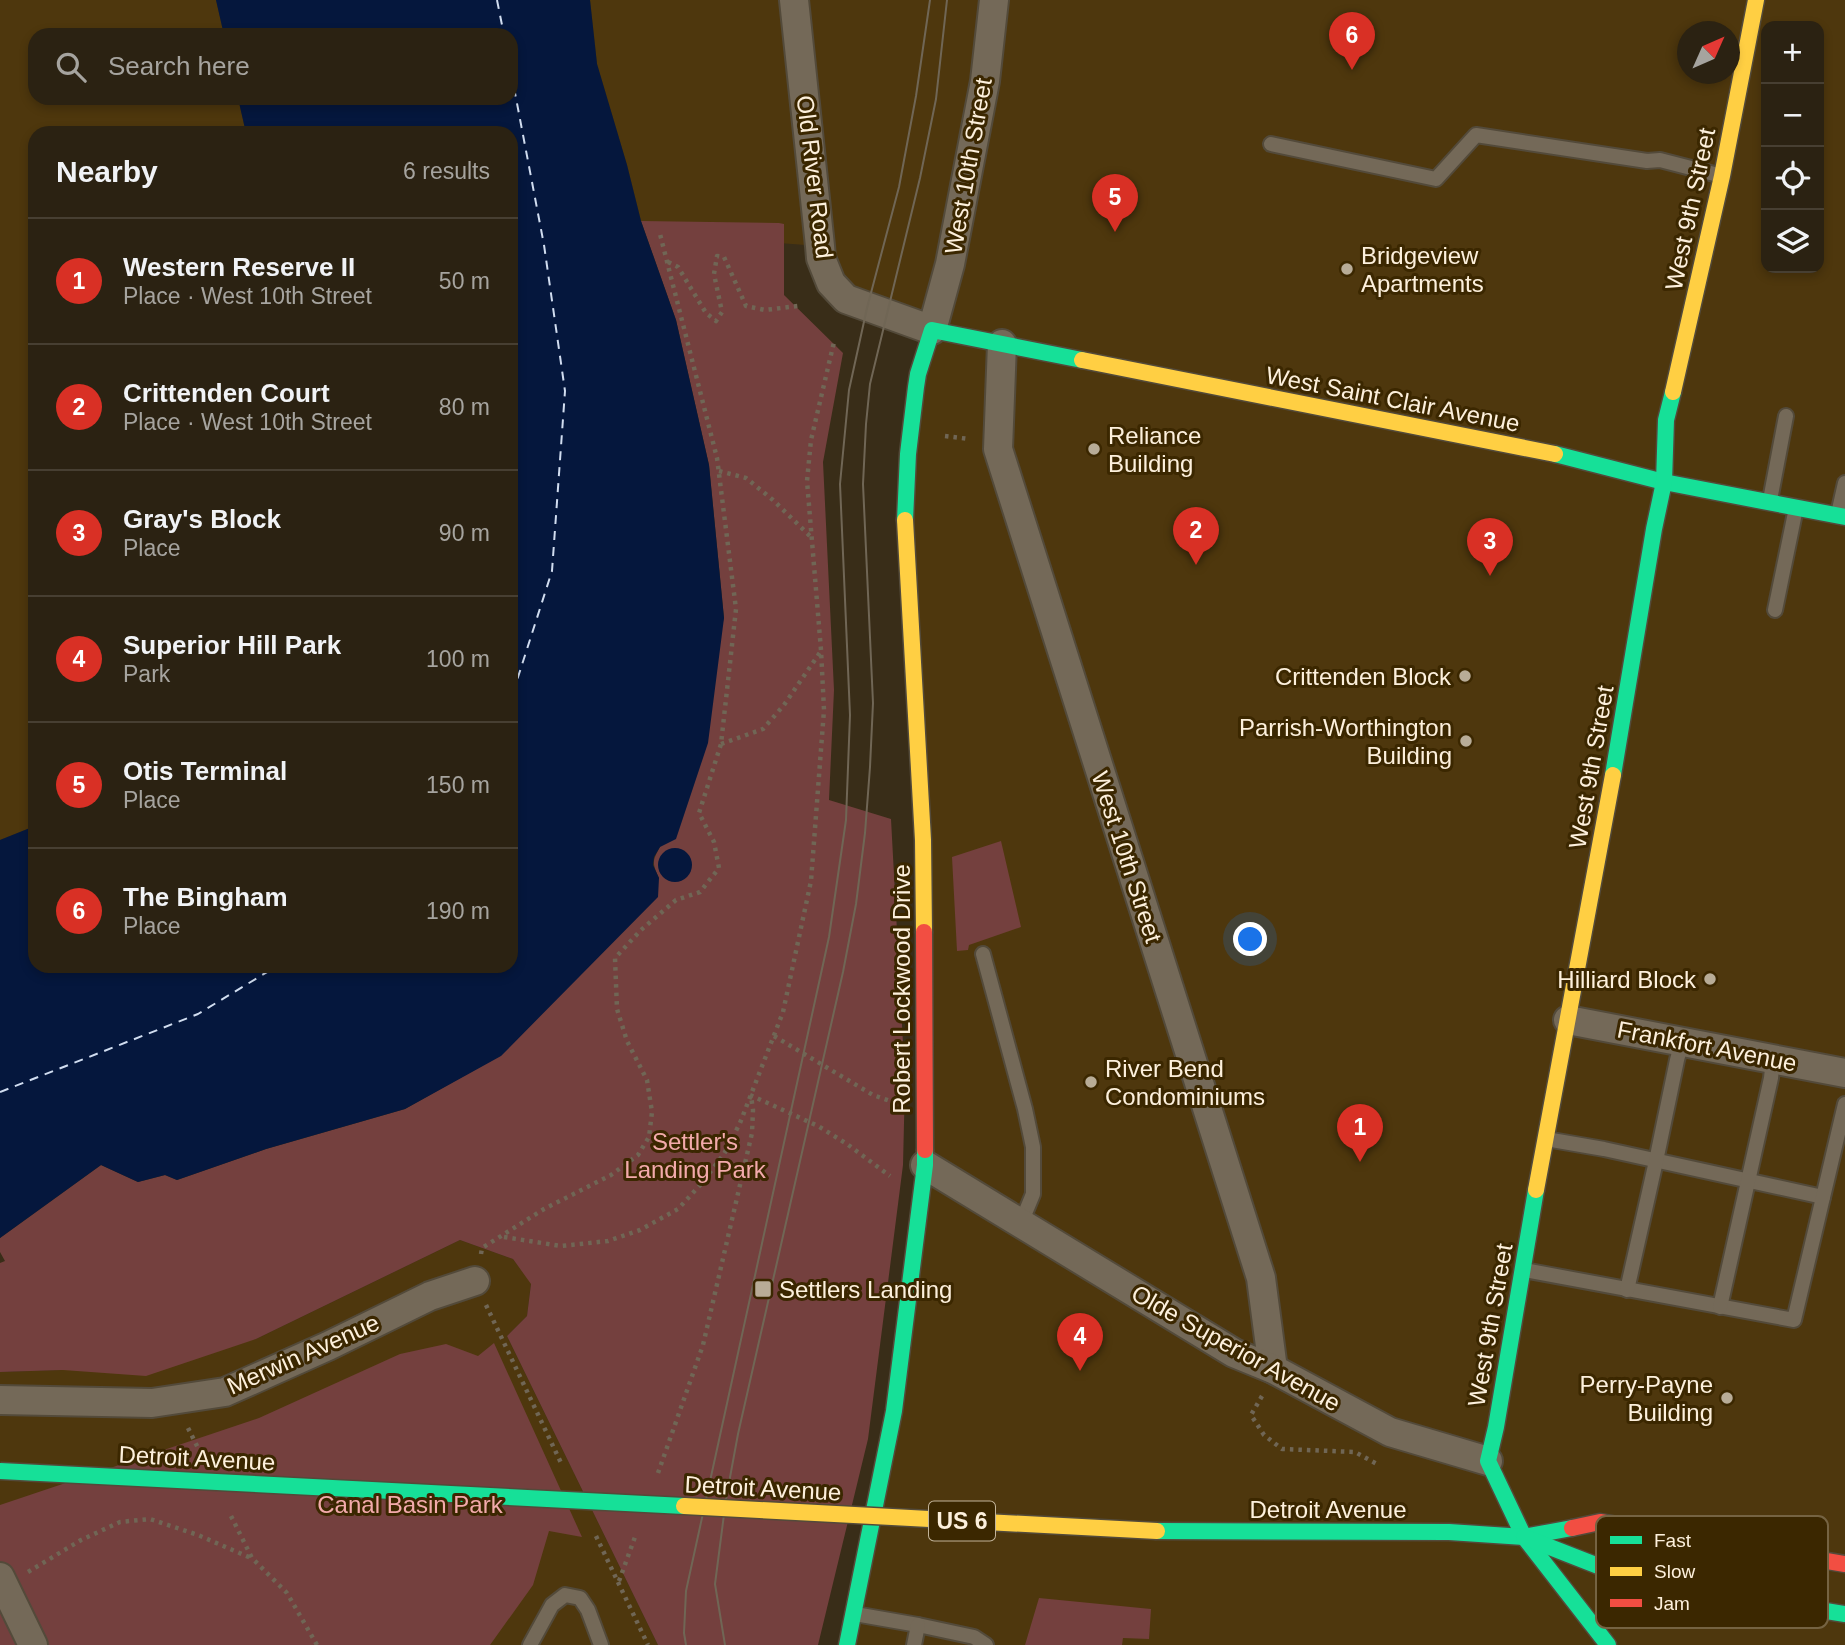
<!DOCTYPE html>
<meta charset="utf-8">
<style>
:root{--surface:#2b2212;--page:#332a1b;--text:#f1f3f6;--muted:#a6a49f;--line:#473f32;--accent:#d93025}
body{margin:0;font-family:Helvetica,sans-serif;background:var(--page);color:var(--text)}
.controls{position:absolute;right:21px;top:21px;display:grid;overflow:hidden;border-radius:14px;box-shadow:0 4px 10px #0003}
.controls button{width:63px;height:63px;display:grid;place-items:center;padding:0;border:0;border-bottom:2px solid var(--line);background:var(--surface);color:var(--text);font:35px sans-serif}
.compass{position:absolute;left:1677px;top:21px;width:63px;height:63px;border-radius:50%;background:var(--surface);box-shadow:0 4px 10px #0003;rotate:45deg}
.you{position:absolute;left:1251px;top:940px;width:24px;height:24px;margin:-18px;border:5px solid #fff;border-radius:50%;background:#1a73e8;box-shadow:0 0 0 10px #1a73e833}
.badge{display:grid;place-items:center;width:46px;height:46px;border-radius:50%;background:var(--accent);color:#fff;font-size:23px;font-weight:700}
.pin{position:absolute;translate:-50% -58px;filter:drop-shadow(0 2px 4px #0008)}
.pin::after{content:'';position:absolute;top:37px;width:24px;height:21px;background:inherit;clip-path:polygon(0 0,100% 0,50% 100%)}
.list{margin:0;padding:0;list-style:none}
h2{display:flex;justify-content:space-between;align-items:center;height:91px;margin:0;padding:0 28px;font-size:30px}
h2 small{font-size:23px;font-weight:400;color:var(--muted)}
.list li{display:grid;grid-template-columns:46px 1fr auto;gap:21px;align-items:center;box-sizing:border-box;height:126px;padding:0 28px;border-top:2px solid var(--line)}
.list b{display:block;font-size:26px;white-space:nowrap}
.list p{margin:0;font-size:23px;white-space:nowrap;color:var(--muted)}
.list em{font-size:23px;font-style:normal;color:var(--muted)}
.icon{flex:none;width:38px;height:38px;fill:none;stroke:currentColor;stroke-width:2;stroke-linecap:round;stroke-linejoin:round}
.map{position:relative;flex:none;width:1845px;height:1645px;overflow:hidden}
.search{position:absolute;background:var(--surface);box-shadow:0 4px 10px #0003;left:28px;top:28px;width:490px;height:77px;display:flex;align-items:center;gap:18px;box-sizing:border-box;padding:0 24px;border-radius:21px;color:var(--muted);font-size:26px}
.panel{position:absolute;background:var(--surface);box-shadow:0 4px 10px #0003;left:28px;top:126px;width:490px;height:847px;border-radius:21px}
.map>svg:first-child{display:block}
.built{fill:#4e370d;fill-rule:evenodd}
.green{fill:#74403e}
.water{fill:#05173d}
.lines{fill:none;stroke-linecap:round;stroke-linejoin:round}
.ferry{stroke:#d1ddf0;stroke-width:2;stroke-dasharray:9 7;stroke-linecap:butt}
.lane-casing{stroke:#534a3a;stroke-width:18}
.street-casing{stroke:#534a3a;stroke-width:32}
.fast-casing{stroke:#534a3a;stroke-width:19}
.slow-casing{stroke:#534a3a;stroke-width:19}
.jam-casing{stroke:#534a3a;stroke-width:19}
.path{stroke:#706655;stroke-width:4.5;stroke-dasharray:3.5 5;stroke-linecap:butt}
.lane{stroke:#746958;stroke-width:14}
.street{stroke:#746958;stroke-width:28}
.fast{stroke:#16e098;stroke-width:16}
.slow{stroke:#ffcf43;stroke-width:16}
.jam{stroke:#f24e42;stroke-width:16}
.tram{stroke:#706655;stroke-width:2}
.fast-bridge-casing{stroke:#534a3a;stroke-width:19;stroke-linecap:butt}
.slow-bridge-casing{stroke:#534a3a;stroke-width:19;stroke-linecap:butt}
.fast-bridge{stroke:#16e098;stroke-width:16}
.slow-bridge{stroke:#ffcf43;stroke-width:16}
.poi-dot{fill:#b8ac97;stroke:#3b2700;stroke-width:2.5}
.labels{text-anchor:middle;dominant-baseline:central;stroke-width:6;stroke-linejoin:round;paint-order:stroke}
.shield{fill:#3b2700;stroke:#c3b49a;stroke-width:2}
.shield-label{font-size:23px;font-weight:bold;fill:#fdf0dc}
.street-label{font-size:24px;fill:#fdf0dc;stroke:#3b2700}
.poi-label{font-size:24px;fill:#fdf0dc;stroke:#3b2700;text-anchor:start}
.park-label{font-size:24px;fill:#f3aaab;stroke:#3b2700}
.key{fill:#3b2700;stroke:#756342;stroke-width:2}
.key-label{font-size:19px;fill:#fdf0dc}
</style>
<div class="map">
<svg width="1845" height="1645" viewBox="0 0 1845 1645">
<rect width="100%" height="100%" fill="#392d18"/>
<g class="built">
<polygon points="0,0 216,0 224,35 35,35 35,98 238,98 246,133 35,133 35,826 0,840"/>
<path d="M590 0H1845V1645H847L925 1165 905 520 932 330 867 308 819 246 660 234 641 221 627 165 597 64ZM1766 26H1819V268H1766ZM1688 32H1730V74H1688Z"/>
<polygon points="460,1240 513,1259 531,1283 527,1316 507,1336 658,1645 0,1645 0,1372 63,1370 256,1339"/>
</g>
<g class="green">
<path d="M641 221 779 223 784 224V295L843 353 823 462 834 690 829 800 891 819 905 1081 903 1165 868 1439 818 1645H658L507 1336 527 1316 531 1284 513 1259 460 1240 256 1339 146 1376 63 1370 0 1372V1263L5 1261 0 1252V1238L101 1165 138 1182 165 1175 177 1180 266 1149 405 1109 501 1055 659 878C652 863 652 861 660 847L724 618 709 465 676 320Z"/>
<polygon points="1001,841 1021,927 969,945 968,950 957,951 952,857"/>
<polygon points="494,1343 582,1537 549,1531 533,1585 490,1645 0,1645 0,1505 259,1418 400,1354 446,1344 478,1356"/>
<polygon points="1039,1598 1151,1609 1149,1639 1123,1638 1122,1645 1025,1645"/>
</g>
<g class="water">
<polygon points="216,0 590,0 597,64 627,165 641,221 676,320 709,465 724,618 708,743 676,839 660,847 654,857 653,865 659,878 658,897 501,1056 405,1109 266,1149 177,1180 165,1175 138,1182 101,1165 0,1238 0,840 35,826 35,966 511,966 511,133 246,133 238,98 511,98 511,35 224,35"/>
<circle cx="675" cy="865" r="17"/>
</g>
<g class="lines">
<g class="ferry">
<polyline points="497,0 504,35"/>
<polyline points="511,72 544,245 565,391 552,571 511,699"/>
<polyline points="0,1092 198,1014 277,966"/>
</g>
<g class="lane-casing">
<g id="lane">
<polyline points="1271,144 1436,179 1476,135 1647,161 1660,160 1722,176"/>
<polyline points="1770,500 1786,416"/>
<polyline points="1838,514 1845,483"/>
<polyline points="1775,610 1796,508"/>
<polyline points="983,954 1025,1109 1033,1147 1033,1194 1021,1223"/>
<polyline points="1546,1139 1604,1149 1823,1197"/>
<polyline points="1524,1270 1794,1320 1845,1104"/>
<polyline points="1627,1290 1656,1161 1677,1060 1682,1041"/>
<polyline points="1720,1307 1771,1078 1773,1059"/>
<polyline points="855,1614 918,1625 974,1637 986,1645"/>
<polyline points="530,1645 552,1605 565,1595 580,1598 588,1610 601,1645"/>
<polyline points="914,1645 918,1625"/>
</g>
</g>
<g class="street-casing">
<g id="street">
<polyline points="794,0 820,246 821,258 831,283 846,299 932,330 950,264 985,81 994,0"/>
<polyline points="1002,344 998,449 1261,1278 1273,1369"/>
<polyline points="1568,1020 1845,1073"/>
<polyline points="925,1165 1234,1353 1273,1369 1390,1432 1488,1461"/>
<polyline points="0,1400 152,1403 225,1392 328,1346 430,1296 475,1281"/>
<polyline points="0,1577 33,1645"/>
</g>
</g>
<g class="fast-casing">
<g id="fast">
<polyline points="1555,454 1664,482 1845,517"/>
<polyline points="905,520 908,454 916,387 918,374 932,330 1082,360"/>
<polyline points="1613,775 1654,529 1664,482 1666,420 1673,392"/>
<polyline points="1536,1190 1496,1427 1488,1461 1524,1537 1608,1645"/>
<polyline points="1157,1531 1449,1532 1524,1537 1572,1528"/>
<polyline points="1524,1537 1634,1580 1845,1614"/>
<polyline points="847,1645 894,1411 925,1165 925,1150"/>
</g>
</g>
<g class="slow-casing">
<g id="slow">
<polyline points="1082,360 1555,454"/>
<polyline points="1673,392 1722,176 1756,0"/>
<polyline points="905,520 923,840 924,932"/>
<polyline points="1536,1190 1613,775"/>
</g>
</g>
<g class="jam-casing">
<g id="jam">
<polyline points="924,932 925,1150"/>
<polyline points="1572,1528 1600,1522 1845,1564"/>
</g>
</g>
<g class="path">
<polyline points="668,262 678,267 706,313 716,321 722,312 714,274 717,256 724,257 746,306 765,310 798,306"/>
<polyline points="945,436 969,439"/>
<polyline points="719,471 746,478 773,500 812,538"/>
<polyline points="721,744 763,729 784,705 821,651"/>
<polyline points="774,1036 873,1095 890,1101"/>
<polyline points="750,1095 818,1126 847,1144 890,1176"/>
<polyline points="504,1237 561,1246 608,1241 640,1230 678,1209 701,1184 724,1154 740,1123 783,1012 811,881 824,710 821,650 807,481 811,440 834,342"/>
<polyline points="481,1254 482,1248 544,1209 611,1175 638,1155 649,1137 652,1112 647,1080 627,1041 617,1009 615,958 641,930 676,900 700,892 719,868 714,842 699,813 721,744 736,609 717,458 660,234"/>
<polyline points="486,1305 562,1465"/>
<polyline points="1262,1396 1251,1415 1264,1435 1282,1449 1355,1452 1377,1464"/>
<polyline points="188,1428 198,1448"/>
<polyline points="658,1473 703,1345 752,1133 753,1110 751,1096"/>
<polyline points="231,1516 252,1558 287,1593 317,1645"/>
<polyline points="596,1536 648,1645"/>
<polyline points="28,1572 81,1540 120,1522 150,1519 198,1535 251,1558"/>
<polyline points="619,1581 635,1537"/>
</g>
<use href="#lane" class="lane"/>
<use href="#street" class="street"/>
<use href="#fast" class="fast"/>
<use href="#slow" class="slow"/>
<use href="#jam" class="jam"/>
<g class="tram">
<polyline points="686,1645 684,1633 686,1591 829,937 846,820 850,715 840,484 849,390 867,308 899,187 916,96 930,0"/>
<polyline points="725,1645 715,1584 726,1499 738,1434 843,972 856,904 865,833 870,767 873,703 863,484 866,424 870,384 920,178 936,99 947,0"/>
</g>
<g class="fast-bridge-casing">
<polyline id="fast-bridge" points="0,1471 684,1506"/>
</g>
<g class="slow-bridge-casing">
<polyline id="slow-bridge" points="684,1506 1157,1531"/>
</g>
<use href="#fast-bridge" class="fast-bridge"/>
<use href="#slow-bridge" class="slow-bridge"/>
</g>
<g class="poi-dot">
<circle cx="1347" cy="269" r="7"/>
<circle cx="1094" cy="449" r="7"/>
<circle cx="1465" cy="676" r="7"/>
<circle cx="1466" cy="741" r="7"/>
<circle cx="1710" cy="979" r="7"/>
<circle cx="1091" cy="1082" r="7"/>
<rect x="754" y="1280" width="18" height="18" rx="3.5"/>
<circle cx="1727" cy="1398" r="7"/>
</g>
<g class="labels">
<rect class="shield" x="929" y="1501.5" width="66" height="39" rx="5"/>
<g class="shield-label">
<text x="962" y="1521">US 6</text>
</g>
<g class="street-label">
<text transform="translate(968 166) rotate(-80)">West 10th Street</text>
<text transform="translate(815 177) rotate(83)">Old River Road</text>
<text transform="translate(1690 209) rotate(-78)">West 9th Street</text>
<text transform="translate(1393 399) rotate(11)">West Saint Clair Avenue</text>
<text transform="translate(1591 767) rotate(-80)">West 9th Street</text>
<text transform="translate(1127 857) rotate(72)">West 10th Street</text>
<text transform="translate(901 989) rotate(-90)">Robert Lockwood Drive</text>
<text transform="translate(1707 1046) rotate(11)">Frankfort Avenue</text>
<text transform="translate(1490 1325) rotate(-80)">West 9th Street</text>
<text transform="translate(1236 1348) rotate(29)">Olde Superior Avenue</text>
<text transform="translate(303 1354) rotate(-24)">Merwin Avenue</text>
<text transform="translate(197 1458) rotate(3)">Detroit Avenue</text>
<text transform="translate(763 1488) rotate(3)">Detroit Avenue</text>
<text x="1328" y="1509">Detroit Avenue</text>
</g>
<g class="poi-label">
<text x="1361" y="255">Bridgeview<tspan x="1361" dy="28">Apartments</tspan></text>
<text x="1108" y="435">Reliance<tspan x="1108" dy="28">Building</tspan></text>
<text x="1451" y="676" text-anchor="end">Crittenden Block</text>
<text x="1452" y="727" text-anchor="end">Parrish-Worthington<tspan x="1452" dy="28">Building</tspan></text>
<text x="1696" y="979" text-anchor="end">Hilliard Block</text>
<text x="1105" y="1068">River Bend<tspan x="1105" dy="28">Condominiums</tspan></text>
<text x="779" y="1289">Settlers Landing</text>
<text x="1713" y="1384" text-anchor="end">Perry-Payne<tspan x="1713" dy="28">Building</tspan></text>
</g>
<g class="park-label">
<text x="695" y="1141">Settler's<tspan x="695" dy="28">Landing Park</tspan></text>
<text x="410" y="1504">Canal Basin Park</text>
</g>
</g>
<rect x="1596" y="1516" width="232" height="112" rx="10" class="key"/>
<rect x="1610" y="1536" width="32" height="8" fill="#16e098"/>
<rect x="1610" y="1567" width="32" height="9" fill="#ffcf43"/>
<rect x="1610" y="1599" width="32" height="8" fill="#f24e42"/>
<g class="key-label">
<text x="1654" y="1547">Fast</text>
<text x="1654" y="1578">Slow</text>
<text x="1654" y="1610">Jam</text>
</g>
</svg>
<div class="controls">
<button>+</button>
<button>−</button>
<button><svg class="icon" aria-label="locate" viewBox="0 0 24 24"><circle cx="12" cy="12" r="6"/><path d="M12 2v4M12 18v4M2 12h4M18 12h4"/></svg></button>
<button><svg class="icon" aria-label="layers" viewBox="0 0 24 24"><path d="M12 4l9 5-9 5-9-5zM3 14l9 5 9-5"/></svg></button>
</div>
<svg class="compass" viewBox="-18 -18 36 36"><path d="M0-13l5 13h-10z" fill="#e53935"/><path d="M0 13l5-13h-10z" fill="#a6a49f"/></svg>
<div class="you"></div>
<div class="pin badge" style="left:1360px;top:1162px">1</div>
<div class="pin badge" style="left:1196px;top:565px">2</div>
<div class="pin badge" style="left:1490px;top:576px">3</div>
<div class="pin badge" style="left:1080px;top:1371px">4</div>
<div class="pin badge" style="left:1115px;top:232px">5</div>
<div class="pin badge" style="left:1352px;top:70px">6</div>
<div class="search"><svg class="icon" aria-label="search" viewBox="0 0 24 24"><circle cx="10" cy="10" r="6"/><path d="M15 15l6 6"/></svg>Search here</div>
<section class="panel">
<h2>Nearby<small>6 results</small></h2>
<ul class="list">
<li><span class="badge">1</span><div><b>Western Reserve II</b><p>Place · West 10th Street</p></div><em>50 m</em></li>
<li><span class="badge">2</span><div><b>Crittenden Court</b><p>Place · West 10th Street</p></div><em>80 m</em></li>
<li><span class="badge">3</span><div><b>Gray's Block</b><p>Place</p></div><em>90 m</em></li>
<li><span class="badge">4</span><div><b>Superior Hill Park</b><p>Park</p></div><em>100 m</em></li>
<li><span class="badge">5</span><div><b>Otis Terminal</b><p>Place</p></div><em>150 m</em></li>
<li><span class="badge">6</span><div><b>The Bingham</b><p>Place</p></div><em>190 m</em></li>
</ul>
</section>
</div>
